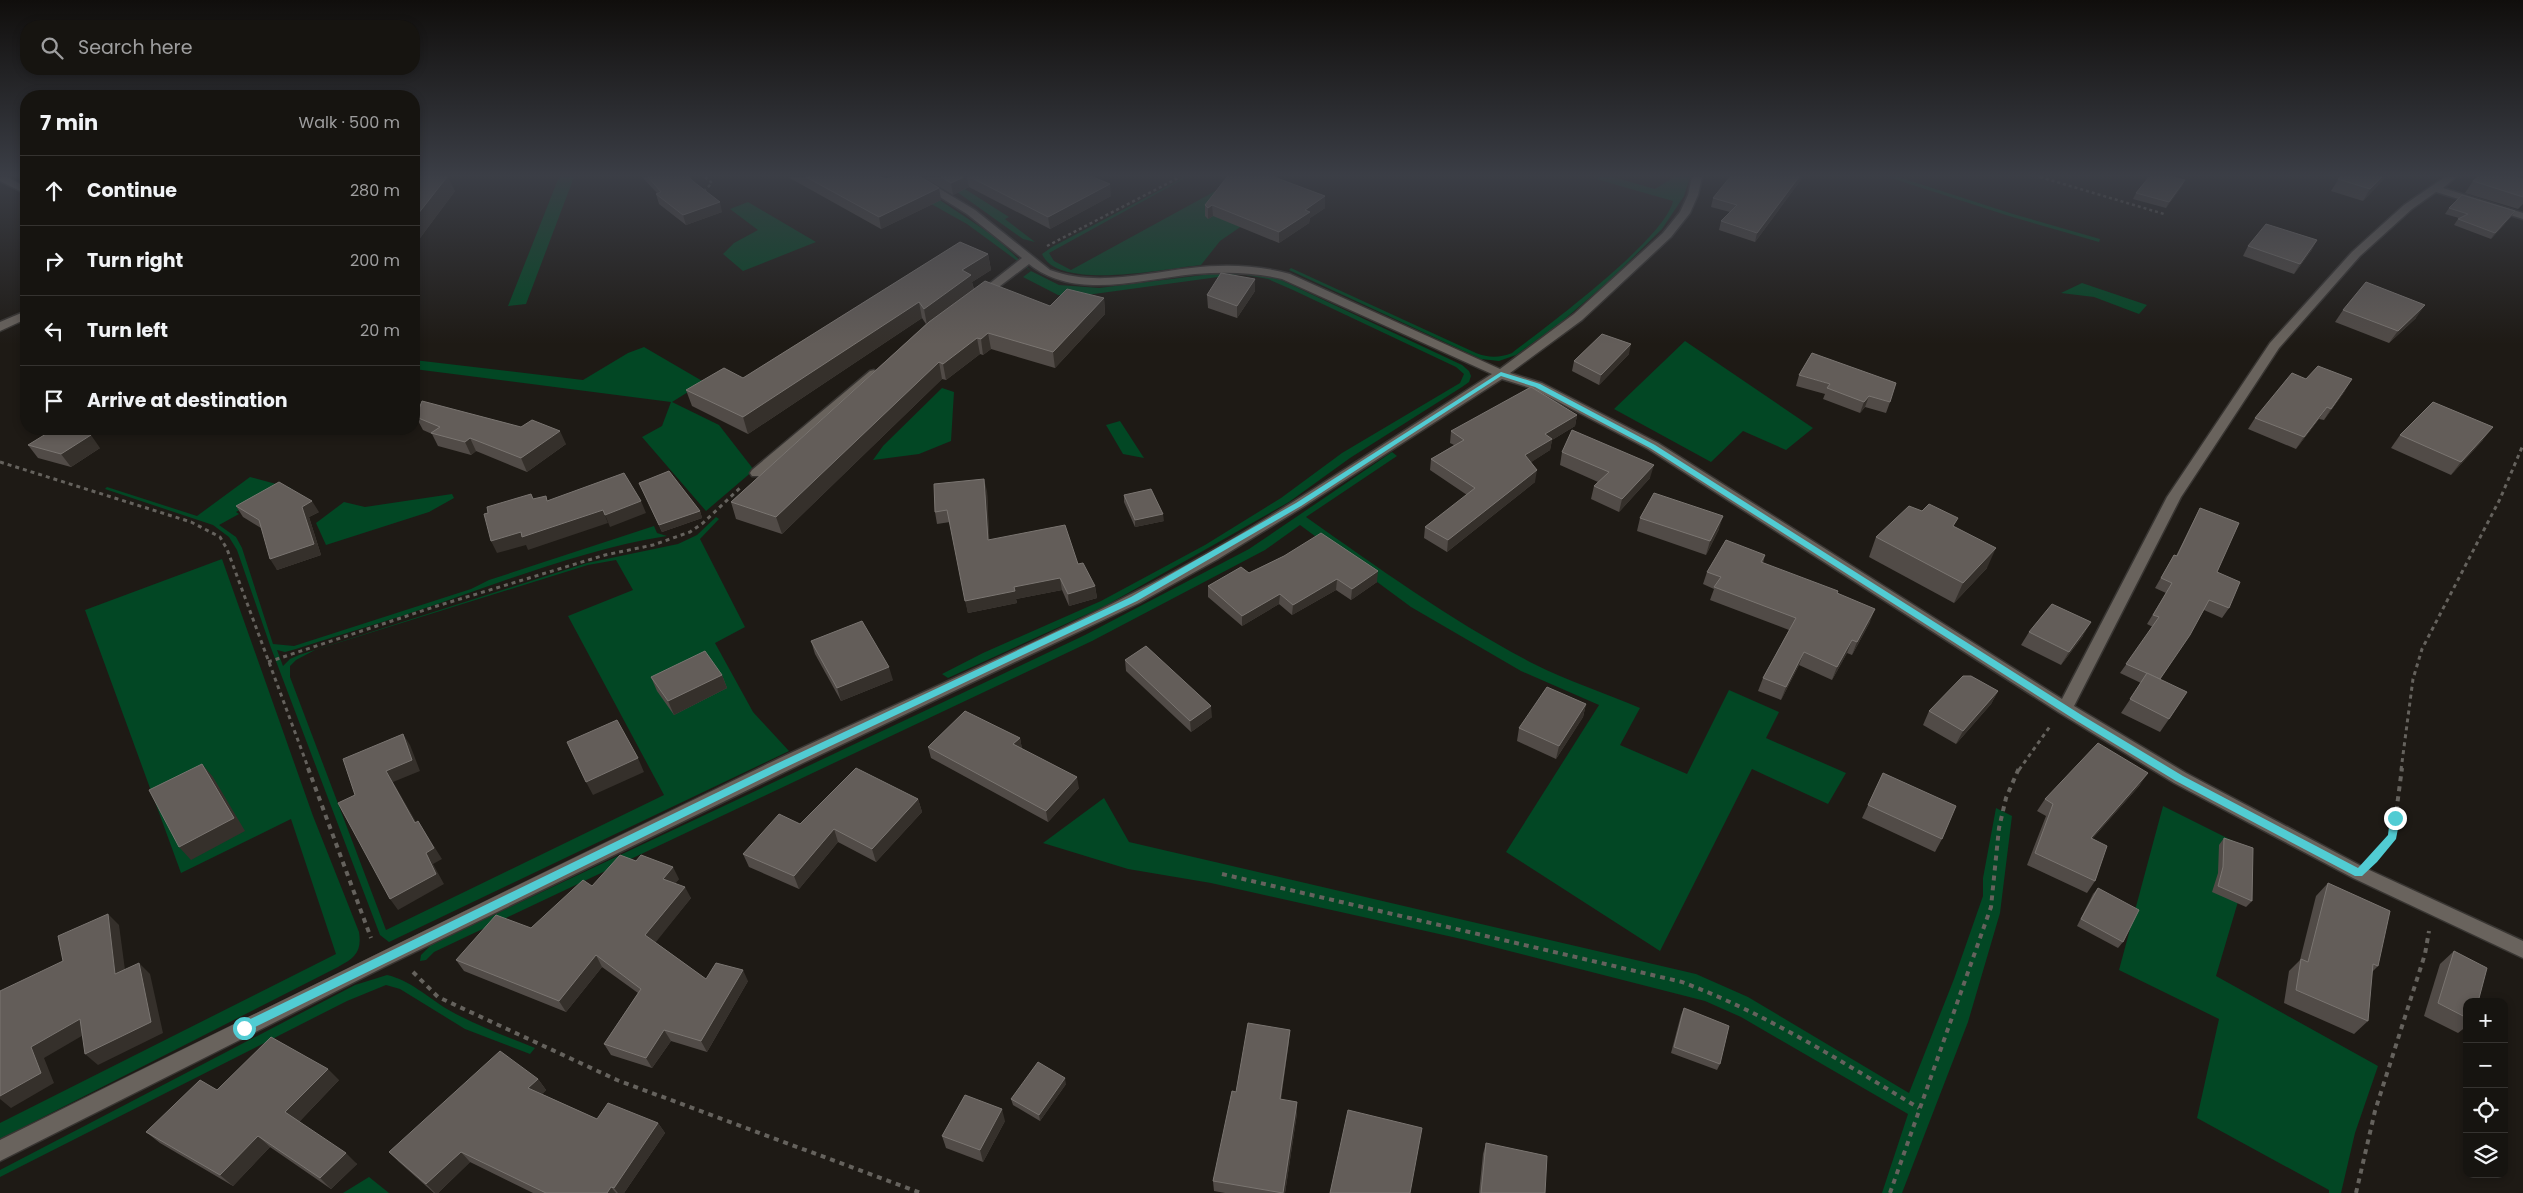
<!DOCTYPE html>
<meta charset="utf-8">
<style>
:root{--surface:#161410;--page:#23211e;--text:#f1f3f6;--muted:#9e9e9f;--line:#353330}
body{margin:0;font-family:Poppins,sans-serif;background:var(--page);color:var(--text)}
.controls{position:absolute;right:15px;bottom:15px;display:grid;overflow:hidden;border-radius:10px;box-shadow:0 2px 8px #0003}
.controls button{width:45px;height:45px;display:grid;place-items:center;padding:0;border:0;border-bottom:1px solid var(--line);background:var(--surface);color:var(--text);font:25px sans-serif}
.stop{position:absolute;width:15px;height:15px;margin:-11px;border:4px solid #51ccd3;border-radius:50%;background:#fff}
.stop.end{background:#51ccd3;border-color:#fff;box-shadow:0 1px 5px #0008}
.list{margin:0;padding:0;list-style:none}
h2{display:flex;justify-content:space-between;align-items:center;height:65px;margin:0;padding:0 20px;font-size:21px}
h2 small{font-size:16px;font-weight:400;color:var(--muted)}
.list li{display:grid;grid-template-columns:32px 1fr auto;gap:15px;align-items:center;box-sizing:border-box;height:70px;padding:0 20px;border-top:1px solid var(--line)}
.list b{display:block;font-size:19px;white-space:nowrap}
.list em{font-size:16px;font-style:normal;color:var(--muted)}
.icon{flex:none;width:28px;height:28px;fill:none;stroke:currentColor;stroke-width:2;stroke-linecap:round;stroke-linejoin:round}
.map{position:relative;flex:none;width:2523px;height:1193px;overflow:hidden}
.search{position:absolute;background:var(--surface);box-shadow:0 2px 8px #0003;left:20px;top:20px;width:400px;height:55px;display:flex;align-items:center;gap:12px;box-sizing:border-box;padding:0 18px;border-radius:20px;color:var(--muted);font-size:19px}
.panel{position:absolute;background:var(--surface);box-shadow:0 2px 8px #0003;left:20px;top:90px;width:400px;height:345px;border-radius:20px}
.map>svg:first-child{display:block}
.green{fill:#024724;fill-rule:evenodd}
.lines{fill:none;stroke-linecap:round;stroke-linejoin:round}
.minor-casing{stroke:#383532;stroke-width:3}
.path-far2{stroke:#65625d;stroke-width:2.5;stroke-dasharray:3 3;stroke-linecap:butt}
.path-far1{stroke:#65625d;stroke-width:3;stroke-dasharray:4 4;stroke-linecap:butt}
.path{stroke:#65625d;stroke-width:4;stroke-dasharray:5 5;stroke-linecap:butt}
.minor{fill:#69635d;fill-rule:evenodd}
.wall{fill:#514b47}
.shaded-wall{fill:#35302b}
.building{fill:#635d59;stroke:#7a7571}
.route{fill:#51ccd3}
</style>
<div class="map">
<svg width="2523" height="1193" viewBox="0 0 2523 1193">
<rect width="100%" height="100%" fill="#1e1a15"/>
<g class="green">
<polygon points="559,177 574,177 526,304 508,306"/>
<polygon points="883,177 900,177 917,185 994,236 1031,271 1059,285 1099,288 1227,272 1265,275 1281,280 1462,365 1469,371 1471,376 1469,382 1462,387 1350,458 1289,502 1194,556 1105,606 948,678 942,674 983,653 1101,601 1205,545 1281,498 1342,453 1460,383 1464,374 1456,367 1293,290 1268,279 1240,274 1072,297 1058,295 1023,277 1031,271 967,224"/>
<polygon points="946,177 1009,217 1005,219 1035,242 1023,239 946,184"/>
<path d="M1185 177H1187L1049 253 1054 261 1071 270 1241 177H1275L1291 183 1262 212 1220 241 1201 265C1169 268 1058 292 1042 254L1052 247Z"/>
<path d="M1599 177H1613L1655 189 1674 177H1690L1684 196 1662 229 1608 282 1559 324 1516 355 1499 361 1481 359 1289 270 1291 268 1476 353C1489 358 1499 358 1512 353 1546 327 1665 239 1673 201L1596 179Z"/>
<polygon points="1888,177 1898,177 2013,214 2100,239 2099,242 2009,216"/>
<polygon points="748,202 816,242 743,271 723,254 734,243 758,230 730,209"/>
<polygon points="2082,283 2147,305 2139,314 2094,297 2061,293"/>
<polygon points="1685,341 1813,428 1786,450 1743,431 1711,462 1614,409"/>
<polygon points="644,347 704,382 672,402 719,425 754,470 706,511 642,437 662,426 671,402 414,369 414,360 583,380 628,353"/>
<polygon points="942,388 954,392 951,441 919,454 873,460 883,446"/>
<polygon points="1120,421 1144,458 1123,454 1106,425"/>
<path d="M1392 452 1397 456 1306 517C1380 569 1453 622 1534 664 1568 681 1605 693 1640 708L1620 745 1687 774 1729 690 1779 712 1766 738 1846 773 1828 804 1752 769 1660 951 1506 852 1599 705 1521 671 1411 607 1300 525 1265 550 1092 641 434 952 426 960 420 961 421 955 432 944 1085 635 1249 549Z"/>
<path d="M250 477 291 488 286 493 254 502 236 512 239 514 219 525 236 537 242 548 273 644 294 646 471 589 489 580 654 526 657 533 667 536C597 547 529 572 463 595 408 615 352 631 296 649L285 652 277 650 283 666 290 659 299 655 587 563 678 544 697 535 716 517 719 519 700 539 745 627 715 643 753 712 789 751 389 942 380 935 271 648 237 550 229 537 213 525 105 489 107 487 197 516ZM616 560 633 590 568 616 664 795 386 930 290 677V666L296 660 315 650 588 565Z"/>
<polygon points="452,494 454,498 429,512 326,545 316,523 344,502 365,507"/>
<path d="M222 559 313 816 359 932C362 952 355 958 338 967L0 1139V1123L336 954 291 819 181 873 85 610Z"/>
<polygon points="1104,798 1129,842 1696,974 1748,997 1909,1093 1954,979 1983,896 1983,878 1996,808 2012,816 2000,913 1968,1022 1902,1193 1882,1193 1908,1114 1741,1017 1705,1001 1466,940 1211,883 1128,869 1043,843"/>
<polygon points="2163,806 2253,851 2216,976 2378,1066 2355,1133 2341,1193 2329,1193 2329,1190 2197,1118 2219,1019 2119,970"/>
<path d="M387 975C410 980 427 997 447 1009 475 1025 505 1036 535 1048L530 1054 465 1029 400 989 386 985 347 1001 0 1177V1170L355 985Z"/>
<polygon points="369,1177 389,1193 343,1193"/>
</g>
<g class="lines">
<g class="minor-casing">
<g id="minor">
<polygon points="0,177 7,177 26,187 26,194 0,181"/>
<path d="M908 177H920L975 210 1050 270C1095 287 1145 273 1191 268 1225 264 1257 265 1290 274L1500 369 1574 314 1663 233 1680 212 1688 195 1692 177H1702L1698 195 1690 213 1671 237 1582 320 1510 373 1542 383 1658 443 2062 699 2167 497 2270 343 2352 252 2404 205 2445 177H2456L2443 188 2523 213V219L2436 192 2412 209 2360 256 2279 348 2181 497 2074 706 2186 773 2365 868 2523 941V958L2353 878 2174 783 2058 712 1648 449 1534 389 1502 379 1303 507 1218 559 1139 603 803 763 386 966 0 1161V1140C259 1011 519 884 780 758 922 691 1069 631 1206 554 1304 498 1397 435 1492 374L1282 279C1253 272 1225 272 1195 274 1141 279 1075 301 1029 264L983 299H975V295L1022 258 967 214Z"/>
<polygon points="26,311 26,319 0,331 0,322"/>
<polygon points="874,370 880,374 878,377 762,476 752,476 750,473 752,470 870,371"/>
</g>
</g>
<g class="path-far2">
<polyline points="705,177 712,183 705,190"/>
<polyline points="2040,177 2164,214"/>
<polyline points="1047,246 1180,177"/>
</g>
<g class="path-far1">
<polyline points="0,462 191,522 220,537 227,549 309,770"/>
<polyline points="268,662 437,606 605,555 653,545 690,532 703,523 741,487"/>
<polyline points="2019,770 2051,725"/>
<polyline points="2401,770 2413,679 2422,649 2500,499 2523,445"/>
</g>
<g class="path">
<polyline points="308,768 371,938"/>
<polyline points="2377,855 2393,836 2402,768"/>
<path d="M1222 874 1682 982C1767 1014 1842 1062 1919 1108"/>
<polyline points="413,972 438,997 617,1080 921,1193"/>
<polyline points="1890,1193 1991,907 1999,828 2006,798 2019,768"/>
<polyline points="2356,1193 2375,1111 2425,954 2429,931"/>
</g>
<use href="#minor" class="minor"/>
</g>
<g class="wall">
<polygon points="642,177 689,177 722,212 686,225 659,204 656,194 657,193"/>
<polygon points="788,177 881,177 886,179 939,188 941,200 881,229"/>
<polygon points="923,177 1093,177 1111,196 1050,229 969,187 953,195"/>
<polygon points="1803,177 1755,242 1719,230 1721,221 1730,212 1711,207 1713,198"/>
<polygon points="2340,177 2386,177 2363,201 2331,191"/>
<polygon points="2523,179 2523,204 2518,209 2465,193 2473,181"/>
<polygon points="414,180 455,191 420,238 414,237"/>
<polygon points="2182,186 2166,208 2133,199 2136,193"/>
<polygon points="1325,196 1325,208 1310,218 1309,223 1279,243 1213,216 1208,219 1205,216 1205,205"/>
<polygon points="2449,208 2511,217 2491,239 2454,225 2458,219 2459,218 2445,214"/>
<polygon points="2317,240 2311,251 2294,274 2243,256 2248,246"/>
<polygon points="988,254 991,270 972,282 974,289 1050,306 1104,298 1105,314 1055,368 991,349 983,355 980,354 946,380 942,379 782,534 736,519 731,502 926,324 922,318 748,434 692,406 686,390 743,378"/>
<polygon points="1255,279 1255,291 1237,318 1208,308 1207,295"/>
<polygon points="2343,310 2416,318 2389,343 2335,322"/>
<polygon points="1629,354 1599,385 1572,371 1574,361"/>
<polygon points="1799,375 1890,402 1886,413 1865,407 1860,413 1823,399 1825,394 1796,386"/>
<polygon points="2345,391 2324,420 2319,419 2296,449 2248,429 2255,418"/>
<polygon points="1577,415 1575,426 1552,440 1550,450 1531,462 1535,482 1447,552 1424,538 1425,527 1467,495 1430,470 1431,459 1454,445 1450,443 1451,431"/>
<polygon points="416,417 566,444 527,472 476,451 471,455 438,446 432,434 423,430"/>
<polygon points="2400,435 2483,440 2451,475 2391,448"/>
<polygon points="28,445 100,448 71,467 38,458"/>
<polygon points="1562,452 1650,478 1619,512 1591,499 1594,486 1598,482 1560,465"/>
<polygon points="639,483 700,511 702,518 662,532"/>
<polygon points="987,491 989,539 1078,564 1095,586 1097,598 1069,606 1062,590 1016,599 1017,603 968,613 950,522 937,524 935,512"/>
<polygon points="1124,495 1164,521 1135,527 1124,502"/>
<polygon points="236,506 319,512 309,517 321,555 277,570 261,528 243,517"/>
<polygon points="2200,508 2217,572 2229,608 2222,618 2204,610 2160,679 2169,719 2160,732 2121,713 2141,683 2120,673 2153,627 2147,624 2166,593 2155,588 2174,555 2176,556"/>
<polygon points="1640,518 1719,529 1706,555 1637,531"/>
<polygon points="1954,527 1987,568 1954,603 1869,557 1876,537"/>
<polygon points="1765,555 1763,563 1837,593 1870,622 1852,655 1847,653 1832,680 1799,665 1781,700 1758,691 1763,678 1789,630 1710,600 1714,589 1703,584 1707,572"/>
<polygon points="1284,556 1377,582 1351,600 1336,590 1292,615 1279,604 1242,626 1208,597 1208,586 1249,573"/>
<polygon points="2029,632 2083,636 2061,665 2021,645"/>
<polygon points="811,641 893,680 841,701 815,654"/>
<polygon points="1125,660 1212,717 1191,732 1126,671"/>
<polygon points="722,675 727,688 674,715 657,691 651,677"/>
<polygon points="1998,691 1991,704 1956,744 1923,725 1929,711"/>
<polygon points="1586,704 1583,717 1556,759 1517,741 1519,728"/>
<polygon points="1020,738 1022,749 1079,788 1048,822 931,758 928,747"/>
<polygon points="1883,773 1942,839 1935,852 1862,818"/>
<polygon points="2140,785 2092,839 2095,881 2087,893 2027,865 2046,816 2037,811 2045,799"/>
<polygon points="918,799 922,812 876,862 838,842 799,889 749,867 743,854 800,824"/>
<polygon points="2224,838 2252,901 2246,907 2212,892 2218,873 2219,845"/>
<polygon points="679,879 675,883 691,898 655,942 706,979 748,981 707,1052 671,1041 652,1068 611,1055 604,1044 638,993 602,967 566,1012 464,971 456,960 531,928"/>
<polygon points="2328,883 2378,966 2372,972 2368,1021 2354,1034 2284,1003 2289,971 2300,960 2316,896"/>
<polygon points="2098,888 2123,942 2118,948 2077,926 2093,894"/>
<polygon points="2454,951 2467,1002 2467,1026 2458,1033 2424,1016 2440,964"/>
<polygon points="1684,1008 1720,1064 1717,1070 1671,1053 1681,1015"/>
<polygon points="1289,1041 1281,1099 1297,1113 1285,1193 1225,1193 1214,1191 1213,1181 1236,1092"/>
<polygon points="538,1079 546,1090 542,1094 597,1119 658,1123 665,1133 624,1193 533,1193 470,1162 438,1193 434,1193 399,1162 389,1152"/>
<polygon points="339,1080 299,1122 357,1164 331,1189 270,1147 233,1186 160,1143 146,1132 217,1090"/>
<polygon points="1066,1084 1040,1121 1013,1105 1011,1099"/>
<polygon points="1005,1121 983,1162 946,1148 942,1136"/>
<polygon points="1486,1143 1545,1193 1479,1193 1483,1154"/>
</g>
<g class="shaded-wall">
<polygon points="447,177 448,177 455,191 420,238 414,225 414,219"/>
<polygon points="964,177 967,177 969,187 953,195 951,183"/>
<polygon points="1799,177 1803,177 1755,242 1757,233"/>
<polygon points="2382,177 2386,177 2363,201 2370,189"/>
<polygon points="2185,180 2182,186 2166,208 2169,202"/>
<polygon points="1110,184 1111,196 1050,229 1048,217"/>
<polygon points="939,188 941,200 881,229 879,217"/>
<polygon points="1325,196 1325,208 1310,218 1309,223 1279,243 1279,232 1305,210"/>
<polygon points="720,202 722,212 686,225 683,215"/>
<polygon points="1212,205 1213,216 1208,219 1208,208"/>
<polygon points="2515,211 2511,217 2491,239 2495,233"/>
<polygon points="2317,240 2311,251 2294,274 2300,264"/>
<polygon points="988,254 991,270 972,282 974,291 927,325 924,309 962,270"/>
<polygon points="1255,279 1255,291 1237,318 1237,306"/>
<polygon points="1104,298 1105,314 1055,368 1053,352"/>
<polygon points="919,302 922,318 748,434 743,417"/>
<polygon points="2425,305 2416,318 2389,343 2398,331"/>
<polygon points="988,333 991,349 983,355 981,339"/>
<polygon points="977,338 980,354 946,380 943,364"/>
<polygon points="1631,344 1629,354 1599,385 1601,375"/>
<polygon points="939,362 942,379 782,534 776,517"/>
<polygon points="2352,379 2345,391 2324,420 2331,409"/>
<polygon points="1869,396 1865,407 1860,413 1864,402"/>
<polygon points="2327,407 2319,419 2296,449 2304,437"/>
<polygon points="1577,415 1575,426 1552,440 1550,450 1524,467 1525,455 1545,434"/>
<polygon points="2493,427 2483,440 2451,475 2461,462"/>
<polygon points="560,431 566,444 527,472 521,458"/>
<polygon points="91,435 100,448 71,467 61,454"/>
<polygon points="470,438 476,451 471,455 465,442"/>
<polygon points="1654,465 1650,478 1619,512 1622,499"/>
<polygon points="1537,470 1535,482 1447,552 1448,540"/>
<polygon points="984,479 987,491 990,552 988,540"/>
<polygon points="312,501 319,512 309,517 321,555 277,570 270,559 302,507"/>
<polygon points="641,501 646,513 610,527 605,515"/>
<polygon points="603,510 608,523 528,550 526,545 497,553 491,541 521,532"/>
<polygon points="700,511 702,518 662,532 659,525"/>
<polygon points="1163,514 1164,521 1135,527 1135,520"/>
<polygon points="1723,516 1719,529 1706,555 1710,541"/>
<polygon points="1996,548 1987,568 1954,603 1963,583"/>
<polygon points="1378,571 1377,582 1351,600 1352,589"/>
<polygon points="1060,578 1062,590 1016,599 1017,603 968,613 965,601 1014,587"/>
<polygon points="1337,579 1336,590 1292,615 1293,605"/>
<polygon points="1095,586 1097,598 1069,606 1068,594"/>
<polygon points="1280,594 1279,604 1242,626 1242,616"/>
<polygon points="1875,609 1870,622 1852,655 1857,642"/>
<polygon points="2091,622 2083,636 2061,665 2069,652"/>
<polygon points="1852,640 1847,653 1832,680 1837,667"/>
<polygon points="1804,652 1799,665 1781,700 1786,687"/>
<polygon points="889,667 893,680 841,701 837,688"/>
<polygon points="722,675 727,688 674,715 668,701"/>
<polygon points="1998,691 1991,704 1956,744 1963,731"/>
<polygon points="1586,704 1583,717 1556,759 1559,746"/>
<polygon points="1211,706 1212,717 1191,732 1190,721"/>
<polygon points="403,734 410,745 420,771 393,782 423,834 415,823 386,771"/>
<polygon points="1020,738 1022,749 1013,744"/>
<polygon points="638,758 644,772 593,795 586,782"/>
<polygon points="202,764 213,777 245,831 191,860 179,847"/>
<polygon points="2148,773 2140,785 2082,850 2091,838"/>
<polygon points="1077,777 1079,788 1048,822 1046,811"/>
<polygon points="918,799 922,812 876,862 872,849"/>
<polygon points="418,821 442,859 433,864 444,884 398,910 390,899 426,853"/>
<polygon points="834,829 838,842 799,889 794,876"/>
<polygon points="673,867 679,879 669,891 663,879"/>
<polygon points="685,887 691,898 652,947 645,935"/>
<polygon points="108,914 119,925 127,985 115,974"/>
<polygon points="596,955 602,967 566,1012 559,1001"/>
<polygon points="139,963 150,974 163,1033 98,1065 85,1054"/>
<polygon points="743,970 748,981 707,1052 701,1041"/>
<polygon points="80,1019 92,1030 44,1058 54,1083 11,1108 0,1099 0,1096 31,1047"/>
<polygon points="664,1030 671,1041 652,1068 646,1058"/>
<polygon points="1290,1030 1289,1041 1279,1110 1280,1099"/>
<polygon points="328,1069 339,1080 297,1124 285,1112"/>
<polygon points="1065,1078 1066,1084 1040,1121 1039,1115"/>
<polygon points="538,1079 546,1090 537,1099 528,1088"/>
<polygon points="1297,1102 1297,1113 1285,1193 1283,1193"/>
<polygon points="1002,1109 1005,1121 983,1162 980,1150"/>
<polygon points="658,1123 665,1133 624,1193 618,1193 614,1188"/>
<polygon points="258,1136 270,1147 233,1186 220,1175"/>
<polygon points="461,1152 470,1162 438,1193 435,1193 426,1184"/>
<polygon points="346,1153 357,1164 331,1189 320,1178"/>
<polygon points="611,1187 616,1193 607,1193"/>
</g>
<g class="building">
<polygon points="416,177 447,177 414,219 414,180"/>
<polygon points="648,177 689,177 694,182 720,202 683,215 656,194 661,192"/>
<polygon points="806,177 881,177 886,179 892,177 921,177 939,188 879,217"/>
<polygon points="941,177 964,177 951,183"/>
<polygon points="970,177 1093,177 1110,184 1048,217"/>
<polygon points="1227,177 1274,177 1325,196 1305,210 1310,212 1279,232 1212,205 1208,208 1205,205"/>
<polygon points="1730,177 1799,177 1757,233 1721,221 1737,205 1713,198"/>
<polygon points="2149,177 2173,177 2185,180 2169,202 2136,193"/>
<polygon points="2340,177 2382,177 2370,189 2338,179"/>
<polygon points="2478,177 2515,177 2523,179 2523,197 2473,181"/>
<polygon points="2462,195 2515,211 2495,233 2458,219 2468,214 2449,208"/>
<polygon points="2266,224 2317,240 2300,264 2248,246"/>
<polygon points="960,242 988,254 962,270 971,275 924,309 919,302 743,417 686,390 724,368 743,378"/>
<polygon points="1221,273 1255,279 1237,306 1207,295"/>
<polygon points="985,281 1050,306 1067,289 1104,298 1053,352 988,333 981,339 977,338 943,364 939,362 776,517 731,502 929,322"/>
<polygon points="2366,282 2425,305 2398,331 2343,310"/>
<polygon points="1602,334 1631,344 1601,375 1574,361"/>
<polygon points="1812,353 1896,383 1890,402 1869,396 1864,402 1827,388 1830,384 1799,375"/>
<polygon points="2318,366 2352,379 2331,409 2327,407 2304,437 2255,418 2292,373 2306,379"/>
<polygon points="1531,387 1577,415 1545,434 1552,439 1525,455 1537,470 1448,540 1425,527 1475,488 1431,459 1464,440 1451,431"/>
<polygon points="422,401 521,427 532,420 560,431 521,458 470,438 465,442 431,433 440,427 416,417"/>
<polygon points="2433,402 2493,427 2461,462 2400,435"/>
<polygon points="54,429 69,429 91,435 61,454 28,445"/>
<polygon points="1572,430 1654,465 1622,499 1594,486 1609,472 1562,452"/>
<polygon points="669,471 700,511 659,525 639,483"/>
<polygon points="624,473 641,501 605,515 603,510 522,537 521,532 491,541 484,514 488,513 487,507 531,494 533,499 546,496 547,501"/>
<polygon points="984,479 988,540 1065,525 1078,564 1083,563 1095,586 1068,594 1060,578 1014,587 1015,591 965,601 947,510 935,512 934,484"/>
<polygon points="279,482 312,501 302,507 314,544 270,559 259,520 236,506"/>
<polygon points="1151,489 1163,514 1135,520 1124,495"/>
<polygon points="1654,493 1723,516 1710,541 1640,518"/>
<polygon points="1929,504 1958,518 1953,526 1996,548 1963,583 1876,537 1909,506 1922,511"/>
<polygon points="2200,508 2239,523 2217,572 2240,582 2229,608 2209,600 2190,635 2160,679 2126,664 2159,617 2153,615 2172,583 2161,578 2174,555 2177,556"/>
<polygon points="1321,533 1378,571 1352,589 1337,579 1293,605 1280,594 1242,616 1208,586 1241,567 1249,573 1284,556"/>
<polygon points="1726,540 1765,555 1761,562 1838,591 1837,593 1875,609 1857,642 1852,640 1837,667 1804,652 1786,687 1763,678 1796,618 1714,587 1721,577 1707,572"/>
<polygon points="2052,604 2091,622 2069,652 2029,632"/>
<polygon points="862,621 889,667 837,688 811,641"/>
<polygon points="1146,646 1211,706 1190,721 1125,660"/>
<polygon points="705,651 722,675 668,701 651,677"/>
<polygon points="2147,673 2187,692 2169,719 2130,699"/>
<polygon points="1963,676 1971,676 1998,691 1963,731 1929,711"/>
<polygon points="1547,687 1586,704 1559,746 1519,728"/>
<polygon points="965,711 1020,738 1013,744 1077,777 1046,811 928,747"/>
<polygon points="617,720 638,758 586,782 567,742"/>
<polygon points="403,734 412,760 386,771 415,823 418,821 434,848 426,853 436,874 390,899 338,803 355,795 343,759"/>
<polygon points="2098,743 2148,773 2091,838 2107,846 2095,881 2035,853 2053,804 2045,799"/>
<polygon points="202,764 234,818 179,847 149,790"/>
<polygon points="856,768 918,799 872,849 834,829 794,876 743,854 779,814 800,824"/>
<polygon points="1883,773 1956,806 1942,839 1868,805"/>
<polygon points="2224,838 2253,848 2252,901 2218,886 2223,867"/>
<polygon points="620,855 636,861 641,855 673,867 663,879 685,887 645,935 706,979 716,963 743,970 701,1041 664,1030 646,1058 604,1044 641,989 596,955 559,1001 456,960 496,915 531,928 583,880 592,886"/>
<polygon points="2328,883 2390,911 2378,966 2373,964 2368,1021 2296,990 2301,959 2308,962"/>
<polygon points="2098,888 2139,910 2123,942 2081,919"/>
<polygon points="108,914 115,974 139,963 151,1022 85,1054 80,1019 31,1047 41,1073 0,1096 0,991 63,961 58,936"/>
<polygon points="2454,951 2487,968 2478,1002 2467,1002 2467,1018 2438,1003"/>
<polygon points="1684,1008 1729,1026 1720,1064 1674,1047"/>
<polygon points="1248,1023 1290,1030 1280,1099 1297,1102 1283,1193 1213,1181 1232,1091 1236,1092"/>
<polygon points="271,1037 328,1069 285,1112 346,1153 320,1178 258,1136 220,1175 146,1132 200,1080 217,1090"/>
<polygon points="500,1051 538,1079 528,1088 597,1119 608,1103 658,1123 614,1188 611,1187 607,1193 546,1193 461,1152 426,1184 389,1152"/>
<polygon points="1038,1062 1065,1078 1039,1115 1011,1099"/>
<polygon points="965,1095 1002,1109 980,1150 942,1136"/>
<polygon points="1348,1110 1422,1128 1410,1193 1330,1193"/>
<polygon points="1486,1143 1547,1156 1545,1193 1481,1193"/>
</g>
<linearGradient id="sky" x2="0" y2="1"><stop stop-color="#100e0c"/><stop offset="0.51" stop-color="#3b3e46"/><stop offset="1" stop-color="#3b3e46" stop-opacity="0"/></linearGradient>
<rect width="2523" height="344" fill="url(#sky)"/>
<polygon class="route" points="1501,372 1540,384 1655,445 2083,716 2183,776 2358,868 2388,835 2390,818 2395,814 2400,818 2396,839 2377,862 2362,876 2355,876 2176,781 2077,721 1650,448 1535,387 1501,376 1301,506 1137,601 782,769 247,1031 240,1031 240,1024 776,764 1131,597 1296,503"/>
</svg>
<div class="controls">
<button>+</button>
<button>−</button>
<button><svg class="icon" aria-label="locate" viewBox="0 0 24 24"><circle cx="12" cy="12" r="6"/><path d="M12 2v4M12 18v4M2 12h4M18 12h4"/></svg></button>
<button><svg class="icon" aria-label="layers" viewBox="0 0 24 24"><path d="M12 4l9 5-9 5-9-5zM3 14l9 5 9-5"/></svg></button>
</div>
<div class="stop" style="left:244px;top:1028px"></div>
<div class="stop end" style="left:2395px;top:818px"></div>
<div class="search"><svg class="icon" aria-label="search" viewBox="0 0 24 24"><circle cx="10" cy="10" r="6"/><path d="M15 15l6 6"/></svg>Search here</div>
<section class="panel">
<h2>7 min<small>Walk · 500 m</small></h2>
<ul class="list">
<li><svg class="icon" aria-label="ahead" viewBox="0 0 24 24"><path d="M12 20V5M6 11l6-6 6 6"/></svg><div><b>Continue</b></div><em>280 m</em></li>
<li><svg class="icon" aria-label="right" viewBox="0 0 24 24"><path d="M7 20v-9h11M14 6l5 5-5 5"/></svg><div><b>Turn right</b></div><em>200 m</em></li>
<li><svg class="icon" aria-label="left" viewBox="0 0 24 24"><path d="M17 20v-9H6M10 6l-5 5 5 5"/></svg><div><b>Turn left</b></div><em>20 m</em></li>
<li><svg class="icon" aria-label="arrive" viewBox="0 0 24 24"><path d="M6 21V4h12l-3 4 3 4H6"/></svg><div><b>Arrive at destination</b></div></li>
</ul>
</section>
</div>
